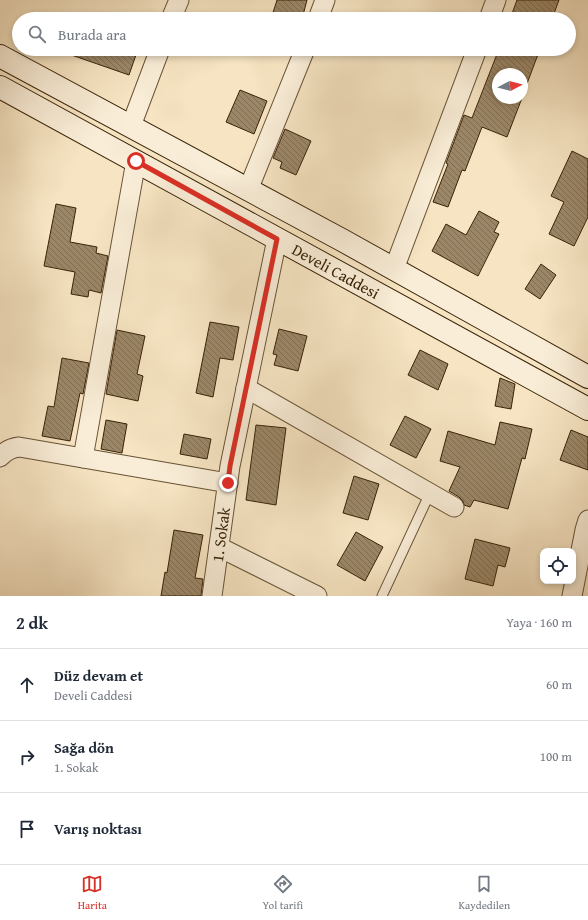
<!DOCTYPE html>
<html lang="tr">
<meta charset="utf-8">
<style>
:root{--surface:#fff;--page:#f2f2f3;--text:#1f2937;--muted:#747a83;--line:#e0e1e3;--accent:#d93025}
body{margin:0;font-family:"Gentium Book Plus",serif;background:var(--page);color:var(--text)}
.controls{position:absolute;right:12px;bottom:12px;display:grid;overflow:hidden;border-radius:8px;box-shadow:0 2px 6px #0003}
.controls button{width:36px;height:36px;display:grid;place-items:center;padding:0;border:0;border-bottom:1px solid var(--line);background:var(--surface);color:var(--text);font:20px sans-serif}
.compass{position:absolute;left:492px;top:68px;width:36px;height:36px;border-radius:50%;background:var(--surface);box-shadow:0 2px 6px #0003;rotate:83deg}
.stop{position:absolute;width:12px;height:12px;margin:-9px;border:3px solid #d93025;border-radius:50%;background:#fff}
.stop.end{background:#d93025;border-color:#fff;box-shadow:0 1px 4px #0008}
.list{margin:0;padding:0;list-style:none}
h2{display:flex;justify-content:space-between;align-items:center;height:52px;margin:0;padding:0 16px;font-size:17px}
h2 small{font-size:13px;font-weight:400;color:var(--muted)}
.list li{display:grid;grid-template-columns:26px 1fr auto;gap:12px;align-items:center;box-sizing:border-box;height:72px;padding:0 16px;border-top:1px solid var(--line)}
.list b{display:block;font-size:15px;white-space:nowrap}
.list p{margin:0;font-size:13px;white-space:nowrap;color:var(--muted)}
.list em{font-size:13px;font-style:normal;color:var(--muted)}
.icon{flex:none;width:22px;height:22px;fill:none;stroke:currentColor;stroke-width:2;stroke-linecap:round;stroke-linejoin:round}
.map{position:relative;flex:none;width:588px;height:596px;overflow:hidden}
.search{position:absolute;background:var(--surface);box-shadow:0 2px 6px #0003;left:12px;right:12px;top:12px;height:44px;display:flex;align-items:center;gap:10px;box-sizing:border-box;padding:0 14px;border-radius:22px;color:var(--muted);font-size:15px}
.sheet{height:268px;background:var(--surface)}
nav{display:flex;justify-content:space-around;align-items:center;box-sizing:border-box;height:56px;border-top:1px solid var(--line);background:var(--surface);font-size:11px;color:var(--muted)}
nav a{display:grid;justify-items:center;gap:2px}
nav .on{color:var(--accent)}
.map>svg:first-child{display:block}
.building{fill:url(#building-back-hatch);stroke:#392307}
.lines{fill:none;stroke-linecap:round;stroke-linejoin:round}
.lane-casing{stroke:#685336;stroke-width:11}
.street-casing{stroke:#685336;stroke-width:21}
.secondary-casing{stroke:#392307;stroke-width:24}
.lane{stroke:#f9edd7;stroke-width:9}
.street{stroke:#f9edd7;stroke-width:19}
.secondary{stroke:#f9edd7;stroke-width:22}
.route{stroke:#d93025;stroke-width:5}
.labels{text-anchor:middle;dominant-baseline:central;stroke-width:3;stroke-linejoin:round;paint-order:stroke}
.street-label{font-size:16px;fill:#392307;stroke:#f9edd7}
</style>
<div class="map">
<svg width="588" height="596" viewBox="0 0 588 596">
<defs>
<pattern id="building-back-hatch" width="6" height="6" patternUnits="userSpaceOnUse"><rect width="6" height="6" fill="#9b8768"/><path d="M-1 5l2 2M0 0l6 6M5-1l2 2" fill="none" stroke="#7f6e54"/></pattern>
</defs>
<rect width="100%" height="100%" fill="#f6e4c2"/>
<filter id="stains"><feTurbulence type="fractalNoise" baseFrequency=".005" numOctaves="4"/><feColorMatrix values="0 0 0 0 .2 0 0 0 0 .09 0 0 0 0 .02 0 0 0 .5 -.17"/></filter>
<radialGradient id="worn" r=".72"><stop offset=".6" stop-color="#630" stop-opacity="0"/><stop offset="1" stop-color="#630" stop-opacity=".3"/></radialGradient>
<g class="building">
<polygon points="277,0 307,0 302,19 271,19"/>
<polygon points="517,0 559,0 552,19 510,19"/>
<polygon points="60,49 138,49 129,75 60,51"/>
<polygon points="499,49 540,49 522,97 522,74 498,74 498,98 522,98 507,137 482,127 465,171 462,170 448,207 433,202 448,164 446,163 464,115 472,118"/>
<polygon points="240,90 267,101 254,134 226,122"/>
<polygon points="285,129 311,141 296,175 280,168 282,162 273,158"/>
<polygon points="572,151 588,159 588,217 574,246 549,234 564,202 551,196"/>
<polygon points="56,204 76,208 70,242 97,247 96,253 108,256 101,293 89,290 88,297 71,294 75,272 44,266"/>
<polygon points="479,211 499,222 494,232 499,234 478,276 432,251 446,224 466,235"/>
<polygon points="541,264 556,275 540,299 525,289"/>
<polygon points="210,322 239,327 233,360 220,358 213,397 196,393"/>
<polygon points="279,329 307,336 298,371 274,365 277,355 273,354"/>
<polygon points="117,330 145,336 137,374 143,376 138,401 106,394"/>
<polygon points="420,350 448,364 438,390 408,375"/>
<polygon points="62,358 89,363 83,394 80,393 70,441 42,436 48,406 54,407"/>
<polygon points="500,378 515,384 511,409 495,406"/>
<polygon points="405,416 431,429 416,458 390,445"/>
<polygon points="106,420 127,424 122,453 101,449"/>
<polygon points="500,422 532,429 525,459 522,458 508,509 474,500 470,507 464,505 463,501 459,497 449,491 460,467 440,461 448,431 495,445"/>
<polygon points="256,425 286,428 276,505 246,500"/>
<polygon points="571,430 588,437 588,470 560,460"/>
<polygon points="184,434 211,439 207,459 180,454"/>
<polygon points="354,476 379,484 368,520 343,513"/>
<polygon points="174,530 203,535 195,578 203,579 201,596 161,596 165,572 167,573"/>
<polygon points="356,532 383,547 365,581 337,565"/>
<polygon points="475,539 510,548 505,567 498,565 493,586 465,579"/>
</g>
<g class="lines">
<g class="lane-casing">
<polyline id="lane" points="382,596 430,493"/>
</g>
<g class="street-casing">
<g id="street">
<polyline points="171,19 179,0"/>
<polyline points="318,19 325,0"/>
<polyline points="489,19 496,0"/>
<polyline points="131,126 160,49"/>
<polyline points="248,190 305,49"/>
<polyline points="394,269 477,49"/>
<polyline points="246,388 454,507"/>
<path d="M0 457C5 451 11 448 19 447L228 483"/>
<polyline points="83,458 136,161"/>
<polyline points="219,547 317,596"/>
<path id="s1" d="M212 596 230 466 277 239"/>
<polyline points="572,596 585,530 588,520"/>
</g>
</g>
<g class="secondary-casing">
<g id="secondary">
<polyline points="0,56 342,240 588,377"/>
<path id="s2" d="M0 87 588 409"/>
</g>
</g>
<use href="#lane" class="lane"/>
<use href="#street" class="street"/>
<use href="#secondary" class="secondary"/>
</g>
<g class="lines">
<polyline class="route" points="136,161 277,239 230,466 228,483"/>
</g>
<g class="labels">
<g class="street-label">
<text stroke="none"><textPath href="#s2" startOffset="383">Develi Caddesi</textPath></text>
<text stroke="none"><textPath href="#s1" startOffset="62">1. Sokak</textPath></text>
</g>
</g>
<rect width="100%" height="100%" filter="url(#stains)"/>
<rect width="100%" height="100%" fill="url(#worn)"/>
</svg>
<div class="controls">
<button><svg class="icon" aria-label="locate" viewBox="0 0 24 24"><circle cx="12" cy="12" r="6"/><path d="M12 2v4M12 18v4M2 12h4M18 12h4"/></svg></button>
</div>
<svg class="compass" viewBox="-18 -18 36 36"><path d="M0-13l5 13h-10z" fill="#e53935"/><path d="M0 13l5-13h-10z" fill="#747a83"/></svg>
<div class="stop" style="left:136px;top:161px"></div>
<div class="stop end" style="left:228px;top:483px"></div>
<div class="search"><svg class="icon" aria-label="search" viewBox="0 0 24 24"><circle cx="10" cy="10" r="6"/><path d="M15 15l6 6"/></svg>Burada ara</div>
</div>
<section class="sheet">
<h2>2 dk<small>Yaya · 160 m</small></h2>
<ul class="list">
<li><svg class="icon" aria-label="ahead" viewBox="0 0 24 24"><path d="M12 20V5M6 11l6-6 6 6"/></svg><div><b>Düz devam et</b><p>Develi Caddesi</p></div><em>60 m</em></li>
<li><svg class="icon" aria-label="right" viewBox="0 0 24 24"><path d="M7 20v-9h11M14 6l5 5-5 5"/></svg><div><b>Sağa dön</b><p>1. Sokak</p></div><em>100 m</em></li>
<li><svg class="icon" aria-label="arrive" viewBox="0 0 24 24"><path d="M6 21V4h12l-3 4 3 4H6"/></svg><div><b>Varış noktası</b></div></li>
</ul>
</section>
<nav>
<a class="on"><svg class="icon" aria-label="map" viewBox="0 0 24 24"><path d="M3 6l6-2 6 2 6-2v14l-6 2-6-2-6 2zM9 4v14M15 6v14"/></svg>Harita</a>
<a><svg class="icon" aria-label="directions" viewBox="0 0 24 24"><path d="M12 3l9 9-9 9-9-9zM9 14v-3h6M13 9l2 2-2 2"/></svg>Yol tarifi</a>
<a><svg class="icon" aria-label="saved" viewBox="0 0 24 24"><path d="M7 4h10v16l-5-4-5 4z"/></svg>Kaydedilen</a>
</nav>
